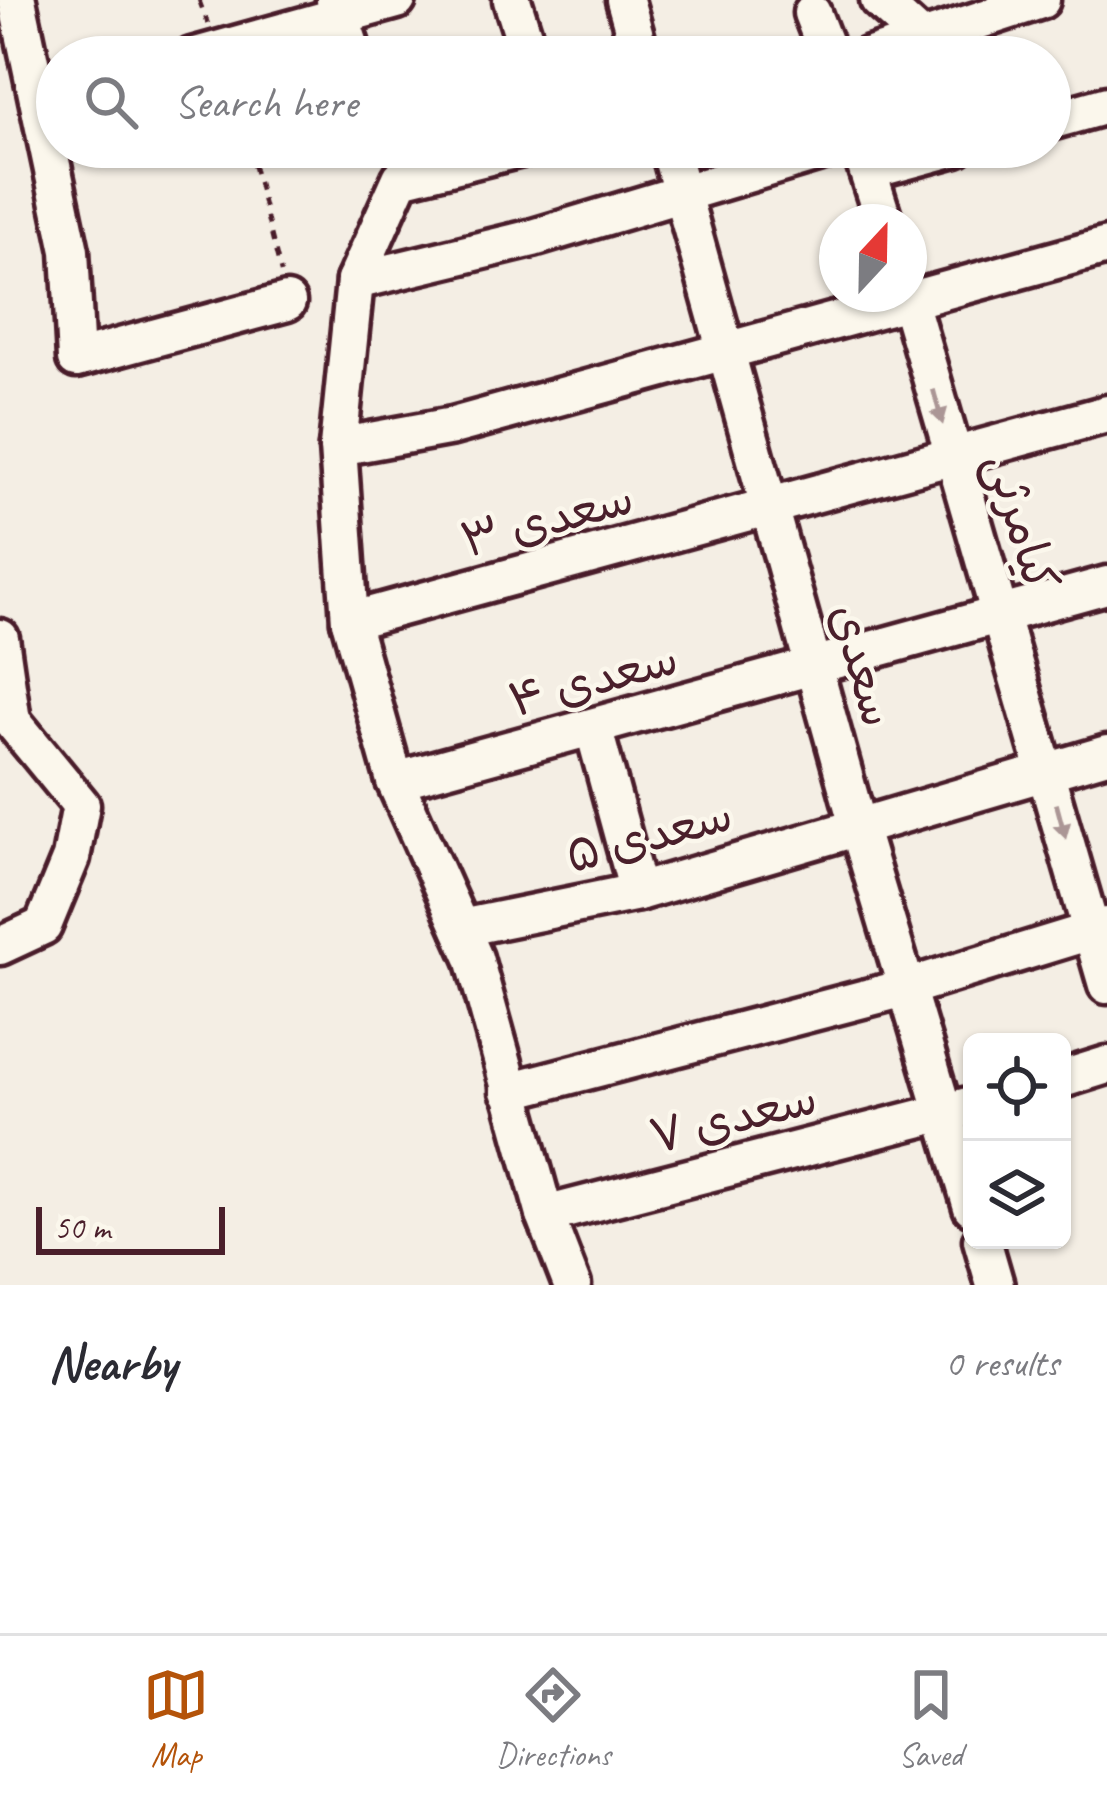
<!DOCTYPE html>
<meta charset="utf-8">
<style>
:root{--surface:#fff;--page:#f2f2f3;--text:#2b2b33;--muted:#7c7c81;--line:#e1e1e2;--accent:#b45309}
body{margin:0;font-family:Caveat,"Playpen Sans Arabic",sans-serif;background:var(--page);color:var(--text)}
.controls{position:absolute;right:36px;bottom:36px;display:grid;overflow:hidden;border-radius:18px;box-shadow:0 3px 9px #0004}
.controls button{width:108px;height:108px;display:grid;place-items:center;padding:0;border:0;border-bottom:3px solid var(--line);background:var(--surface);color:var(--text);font:60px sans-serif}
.compass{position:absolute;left:819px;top:204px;width:108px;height:108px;border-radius:50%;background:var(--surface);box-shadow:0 3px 9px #0004;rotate:22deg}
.scale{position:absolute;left:36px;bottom:30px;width:189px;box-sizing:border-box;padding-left:12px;border:6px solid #4a1f2b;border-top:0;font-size:33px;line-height:42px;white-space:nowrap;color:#4a1f2b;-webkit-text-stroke:9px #fbf7ec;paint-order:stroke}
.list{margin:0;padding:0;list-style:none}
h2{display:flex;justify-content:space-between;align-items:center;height:156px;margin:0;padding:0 48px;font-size:51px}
h2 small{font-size:39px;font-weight:400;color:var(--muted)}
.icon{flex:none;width:66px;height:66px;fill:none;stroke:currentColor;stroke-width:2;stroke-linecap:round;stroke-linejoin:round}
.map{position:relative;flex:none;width:1107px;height:1285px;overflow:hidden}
.search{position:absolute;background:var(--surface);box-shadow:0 3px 9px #0004;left:36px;right:36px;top:36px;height:132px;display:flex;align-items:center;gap:30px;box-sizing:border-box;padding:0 42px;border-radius:66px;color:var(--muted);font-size:45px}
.sheet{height:348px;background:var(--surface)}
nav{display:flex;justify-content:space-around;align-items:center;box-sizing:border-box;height:168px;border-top:3px solid var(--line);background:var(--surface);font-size:33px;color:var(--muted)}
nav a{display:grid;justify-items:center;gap:6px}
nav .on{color:var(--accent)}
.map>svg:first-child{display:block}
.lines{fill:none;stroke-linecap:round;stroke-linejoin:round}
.minor-casing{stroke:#4a1f2b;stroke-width:45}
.path{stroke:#4a1f2b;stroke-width:4.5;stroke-dasharray:9 9;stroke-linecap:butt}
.minor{stroke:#fbf7ec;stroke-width:36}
.oneway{fill:#ab9695}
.labels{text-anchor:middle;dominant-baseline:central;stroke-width:9;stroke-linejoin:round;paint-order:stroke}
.street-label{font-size:48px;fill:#4a1f2b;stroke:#fbf7ec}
</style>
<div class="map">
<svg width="1107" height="1285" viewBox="0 0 1107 1285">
<rect width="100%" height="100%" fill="#f4eee4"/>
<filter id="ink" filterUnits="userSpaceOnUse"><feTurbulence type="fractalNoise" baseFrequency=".00833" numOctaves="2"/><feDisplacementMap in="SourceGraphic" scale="24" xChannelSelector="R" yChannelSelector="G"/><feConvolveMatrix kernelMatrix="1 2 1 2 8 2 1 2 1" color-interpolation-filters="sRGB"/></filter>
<g filter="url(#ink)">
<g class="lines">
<g class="minor-casing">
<g id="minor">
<polyline points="17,0 70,251 76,359 287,302"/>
<polyline points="335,0 354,57"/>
<polyline points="512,0 530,57"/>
<polyline points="625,0 641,57"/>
<polyline points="879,0 921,38"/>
<polyline points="812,13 829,57"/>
<polyline points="192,57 397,0"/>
<polyline points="867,57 1041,0"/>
<polyline points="1050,121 1107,105"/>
<polyline points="526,147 401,178 355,281 338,447 350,621 395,781 474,958 545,1215 572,1285"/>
<polyline points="669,147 858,826 972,1207"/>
<polyline points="861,150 884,222"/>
<polyline points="868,171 956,147"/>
<polyline points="355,281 533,238 837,147"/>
<polyline points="907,294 1107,985"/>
<polyline points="338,447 453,426 1107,246"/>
<polyline points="350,621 1107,414"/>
<polyline points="0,638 12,721 81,805 71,858 43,926 0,946"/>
<polyline points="594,730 638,892"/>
<polyline points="395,781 1107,585"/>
<polyline points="461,928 638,892 1107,754"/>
<polyline points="1062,1079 1107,1065"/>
<polyline points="509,1091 905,988 1107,926"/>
<polyline points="545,1215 972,1105"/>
<polyline points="982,1240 995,1285"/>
</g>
</g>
<g class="path">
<polyline points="199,0 208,24"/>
<polyline points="249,147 281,273"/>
</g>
<use href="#minor" class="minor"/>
</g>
<defs><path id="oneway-solid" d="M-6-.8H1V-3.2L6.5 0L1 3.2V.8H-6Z" transform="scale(3)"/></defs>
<g class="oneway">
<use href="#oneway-solid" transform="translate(938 407) rotate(75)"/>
<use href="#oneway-solid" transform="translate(1061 821) rotate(75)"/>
</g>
</g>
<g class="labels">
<g class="street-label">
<text transform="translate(547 519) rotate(-15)">سعدی ۳</text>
<text transform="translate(1022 522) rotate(73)">کیامرثی</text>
<text transform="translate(863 665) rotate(74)">سعدی</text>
<text transform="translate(593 679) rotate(-15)">سعدی ۴</text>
<text transform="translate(649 835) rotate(-15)">سعدی ۵</text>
<text transform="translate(733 1117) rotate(-14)">سعدی ۷</text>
</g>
</g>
</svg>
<div class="controls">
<button><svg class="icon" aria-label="locate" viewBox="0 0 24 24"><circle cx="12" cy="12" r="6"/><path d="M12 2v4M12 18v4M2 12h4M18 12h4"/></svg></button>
<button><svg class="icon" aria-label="layers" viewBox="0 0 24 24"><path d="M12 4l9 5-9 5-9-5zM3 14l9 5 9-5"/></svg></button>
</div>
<svg class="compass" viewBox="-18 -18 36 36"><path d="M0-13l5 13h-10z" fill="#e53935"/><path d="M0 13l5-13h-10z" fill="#7c7c81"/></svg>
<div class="scale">50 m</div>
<div class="search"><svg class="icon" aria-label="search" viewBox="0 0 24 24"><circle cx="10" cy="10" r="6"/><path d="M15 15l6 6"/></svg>Search here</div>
</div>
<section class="sheet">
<h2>Nearby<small>0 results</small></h2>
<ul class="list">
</ul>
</section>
<nav>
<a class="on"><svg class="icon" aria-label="map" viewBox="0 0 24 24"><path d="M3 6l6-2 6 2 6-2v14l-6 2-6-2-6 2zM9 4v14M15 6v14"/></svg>Map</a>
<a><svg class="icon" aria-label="directions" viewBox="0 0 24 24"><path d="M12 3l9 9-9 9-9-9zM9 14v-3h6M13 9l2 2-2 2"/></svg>Directions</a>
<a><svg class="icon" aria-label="saved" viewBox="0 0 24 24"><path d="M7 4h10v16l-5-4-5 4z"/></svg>Saved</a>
</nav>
